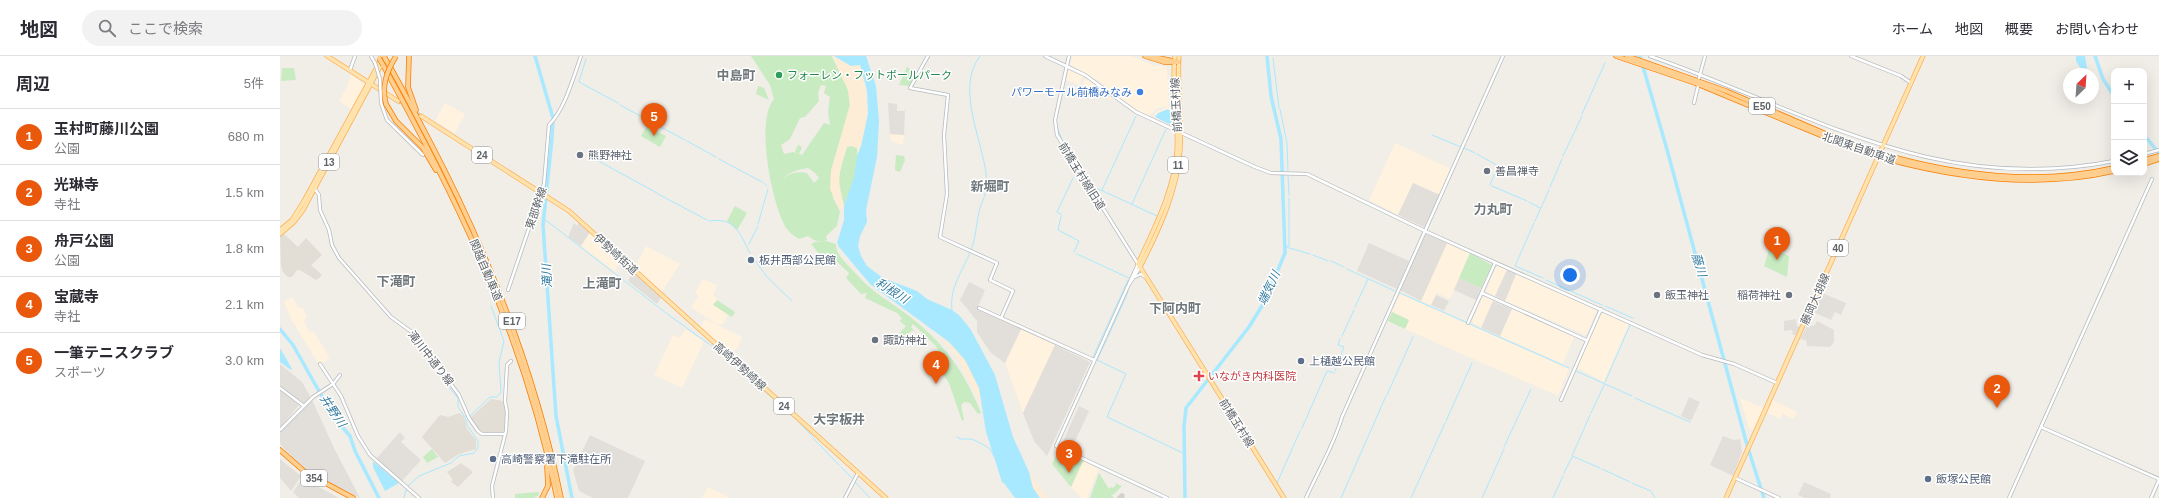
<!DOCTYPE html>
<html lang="ja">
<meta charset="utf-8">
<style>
:root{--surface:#fff;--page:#f2f2f3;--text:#2b2b33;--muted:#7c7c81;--line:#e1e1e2;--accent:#ea580c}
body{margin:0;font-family:Arial,"Noto Sans JP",sans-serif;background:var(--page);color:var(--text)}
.controls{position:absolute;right:12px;top:12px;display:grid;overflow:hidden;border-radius:8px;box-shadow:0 4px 16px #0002}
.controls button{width:36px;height:36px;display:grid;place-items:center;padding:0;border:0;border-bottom:1px solid var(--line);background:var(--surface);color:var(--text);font:20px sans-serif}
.compass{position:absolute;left:1783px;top:12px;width:36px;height:36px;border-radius:50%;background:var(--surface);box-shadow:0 4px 16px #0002;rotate:25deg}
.you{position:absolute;left:1290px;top:219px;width:14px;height:14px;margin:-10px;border:3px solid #fff;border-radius:50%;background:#1a73e8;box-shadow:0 0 0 6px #1a73e833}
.badge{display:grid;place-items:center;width:26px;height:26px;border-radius:50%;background:var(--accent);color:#fff;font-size:13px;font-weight:700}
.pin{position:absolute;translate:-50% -33px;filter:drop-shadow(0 1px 2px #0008)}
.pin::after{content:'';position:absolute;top:21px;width:14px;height:12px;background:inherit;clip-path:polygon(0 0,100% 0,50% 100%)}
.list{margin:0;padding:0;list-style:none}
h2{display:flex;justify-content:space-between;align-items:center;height:52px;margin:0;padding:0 16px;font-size:17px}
h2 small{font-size:13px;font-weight:400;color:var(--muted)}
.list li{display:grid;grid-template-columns:26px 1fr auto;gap:12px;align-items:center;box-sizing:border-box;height:56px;padding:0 16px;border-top:1px solid var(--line)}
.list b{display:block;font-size:15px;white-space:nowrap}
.list p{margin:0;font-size:13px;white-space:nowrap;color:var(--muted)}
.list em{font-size:13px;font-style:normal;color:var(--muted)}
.icon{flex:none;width:22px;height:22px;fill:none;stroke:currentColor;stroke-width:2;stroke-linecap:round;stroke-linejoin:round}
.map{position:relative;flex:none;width:1879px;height:442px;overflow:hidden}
header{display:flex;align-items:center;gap:24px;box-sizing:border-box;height:56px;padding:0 20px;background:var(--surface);border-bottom:1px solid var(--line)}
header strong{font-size:19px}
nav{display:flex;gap:22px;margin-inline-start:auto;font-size:14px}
.search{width:280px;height:36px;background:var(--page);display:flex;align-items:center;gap:10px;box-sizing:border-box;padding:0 14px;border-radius:22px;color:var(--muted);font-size:15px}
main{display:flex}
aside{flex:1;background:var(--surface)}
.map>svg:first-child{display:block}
.commercial{fill:#fff2de}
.industrial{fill:#e2dfdb}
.education{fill:#e2ddd5}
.green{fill:#c9ebc2;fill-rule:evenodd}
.sand{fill:#feedd6}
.water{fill:#a9e9ff}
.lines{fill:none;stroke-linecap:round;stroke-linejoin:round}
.stream{stroke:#a9e9ff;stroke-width:1}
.river{stroke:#a9e9ff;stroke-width:3.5}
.taxiway{stroke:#d2d1ce;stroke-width:5.5}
.primary-tunnel{stroke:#cccbc7;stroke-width:3.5;stroke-dasharray:3.5 2;stroke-linecap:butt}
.secondary-casing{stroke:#b5bbbf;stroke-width:4}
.primary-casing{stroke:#feb054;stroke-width:5}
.highway-casing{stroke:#f87e00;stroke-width:5.5}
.secondary{stroke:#fff;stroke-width:2.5}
.primary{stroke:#ffe3ae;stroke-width:3.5}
.highway{stroke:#ffcf90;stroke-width:4}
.secondary-bridge-casing{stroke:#b5bbbf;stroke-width:4;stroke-linecap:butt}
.highway-bridge-casing{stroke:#f87e00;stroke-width:5.5;stroke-linecap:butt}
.secondary-bridge{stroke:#fff;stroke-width:2.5}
.highway-bridge{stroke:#ffcf90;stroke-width:4}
.leisure-dot{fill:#2e9e5b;stroke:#fff;stroke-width:1.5}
.shop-dot{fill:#3f7fe0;stroke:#fff;stroke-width:1.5}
.worship-dot{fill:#6b7280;stroke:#fff;stroke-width:1.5}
.service-dot{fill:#5c6f8a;stroke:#fff;stroke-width:1.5}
.health-dot{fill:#e0444e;stroke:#fff;stroke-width:1.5}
.labels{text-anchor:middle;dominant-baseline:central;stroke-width:3;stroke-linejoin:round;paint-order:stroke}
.shield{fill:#fff;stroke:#8e9295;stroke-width:1}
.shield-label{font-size:10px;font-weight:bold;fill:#5e6468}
.leisure-label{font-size:11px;fill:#27864d;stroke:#fff;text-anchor:start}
.shop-label{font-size:11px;fill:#366cbe;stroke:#fff;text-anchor:end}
.street-label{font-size:11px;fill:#5e6468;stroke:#fff}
.worship-label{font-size:11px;fill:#5b616d;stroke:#fff;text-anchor:start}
.service-label{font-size:11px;fill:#4e5e75;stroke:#fff;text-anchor:start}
.health-label{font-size:11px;fill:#be3a42;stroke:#fff;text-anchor:start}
.water-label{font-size:12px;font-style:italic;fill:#347ca0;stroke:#fff}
.quarter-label{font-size:13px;font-weight:bold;fill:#6f777a;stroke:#fff}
</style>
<header>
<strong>地図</strong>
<div class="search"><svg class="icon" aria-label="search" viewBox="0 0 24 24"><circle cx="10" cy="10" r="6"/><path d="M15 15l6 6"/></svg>ここで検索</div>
<nav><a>ホーム</a><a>地図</a><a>概要</a><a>お問い合わせ</a></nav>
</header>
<main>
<aside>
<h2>周辺<small>5件</small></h2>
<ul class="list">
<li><span class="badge">1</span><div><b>玉村町藤川公園</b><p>公園</p></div><em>680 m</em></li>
<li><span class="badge">2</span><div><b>光琳寺</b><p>寺社</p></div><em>1.5 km</em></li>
<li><span class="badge">3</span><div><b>舟戸公園</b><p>公園</p></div><em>1.8 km</em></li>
<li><span class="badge">4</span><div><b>宝蔵寺</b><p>寺社</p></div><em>2.1 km</em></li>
<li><span class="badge">5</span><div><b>一筆テニスクラブ</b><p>スポーツ</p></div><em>3.0 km</em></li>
</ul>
</aside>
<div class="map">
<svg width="1879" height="442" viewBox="0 0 1879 442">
<rect width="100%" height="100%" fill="#f1ede7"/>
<g class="commercial">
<polygon points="792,0 851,0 873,9 887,11 889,49 893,50 894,68 891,69 874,61 876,56 890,50 877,52 869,60 855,53 817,24 791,9"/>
<polygon points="788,14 803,20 799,29 786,24"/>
<polygon points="71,19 85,29 71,53 59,45 66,33"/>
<polygon points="806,22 832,43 831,44 802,31 801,30"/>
<polygon points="165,47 185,58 175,77 155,65"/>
<polygon points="610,78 624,79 623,89 611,85"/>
<polygon points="1115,87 1171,113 1160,139 1133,127 1118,159 1089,144"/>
<polygon points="310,176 340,204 335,216 301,190"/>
<polygon points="1167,187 1190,197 1170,243 1157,237 1151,249 1141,245"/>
<polygon points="366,190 400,208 382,236 355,211"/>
<polygon points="1219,210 1227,214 1215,240 1206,235 1216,211"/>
<polygon points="1236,218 1316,253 1316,256 1306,279 1225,245"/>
<polygon points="423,223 437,229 435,233 437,234 433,239 438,243 434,249 448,259 442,269 434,267 411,251 418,240 415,237"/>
<polygon points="1120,238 1289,313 1278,340 1125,273 1129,264 1112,256"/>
<polygon points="12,241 18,251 23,252 27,260 24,265 29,276 34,276 50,302 39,309 11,263 4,246"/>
<polygon points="1205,241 1213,245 1201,272 1192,266 1202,242"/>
<polygon points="1232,253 1294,281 1283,308 1220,280"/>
<polygon points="1324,257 1349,268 1324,326 1297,312 1321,258"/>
<polygon points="425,263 462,281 458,292 450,298 420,271"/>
<polygon points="405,273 424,286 402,332 374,319 393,279 400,282"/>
<polygon points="741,273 775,289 743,357 725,307"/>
<polygon points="1460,342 1484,352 1474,374 1469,372"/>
<polygon points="1493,344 1517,356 1514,363 1503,358 1500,363 1487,357"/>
<polygon points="803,405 819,413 807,442 801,442 791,431"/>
<polygon points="428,431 450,442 422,442"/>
</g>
<g class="industrial">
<polygon points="608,47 617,48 617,55 625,55 624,79 610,78"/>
<polygon points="1133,127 1160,139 1144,171 1118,159"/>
<polygon points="299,166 310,176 301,190 288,181 294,167 297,170"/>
<polygon points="1147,178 1167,187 1141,245 1120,234 1145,179"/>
<polygon points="1089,187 1129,205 1117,233 1077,215"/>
<polygon points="1227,214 1236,218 1225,245 1215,240"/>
<polygon points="353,215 381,241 377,248 348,225"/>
<polygon points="1179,222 1201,232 1196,244 1174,234"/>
<polygon points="689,226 705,234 697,253 741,273 725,307 711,297 697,276 697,265 680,244"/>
<polygon points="1542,237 1566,247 1561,259 1555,256 1551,264 1533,256"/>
<polygon points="1156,239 1169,245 1164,255 1151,249"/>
<polygon points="1213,245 1232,253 1220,280 1201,272"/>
<polygon points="1516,263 1517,270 1520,270 1516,279 1513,279 1512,274 1504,275 1504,265"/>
<polygon points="1537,265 1554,274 1554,286 1550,291 1527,290 1526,284 1520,283 1527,269 1534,270"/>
<polygon points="775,289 810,306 767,400 754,385 743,357"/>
<polygon points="0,308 22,326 31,342 24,348 0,330"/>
<polygon points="0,334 19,349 0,372"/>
<polygon points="1409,341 1420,346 1411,365 1401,360"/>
<polygon points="32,344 55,394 80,442 32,418 10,401 11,400 0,388 0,375"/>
<polygon points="799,350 809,355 790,396 780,392"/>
<polygon points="120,376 125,382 121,386 141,404 122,425 96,403"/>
<polygon points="310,379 365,405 348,442 313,442 299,435 293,414"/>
<polygon points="1443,380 1454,384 1460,383 1462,396 1453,420 1430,409"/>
<polygon points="0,403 21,420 11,435 0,422"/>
<polygon points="22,423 24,423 59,442 19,442 13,436"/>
<polygon points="1524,426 1551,438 1550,442 1525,442 1518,439"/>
</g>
<g class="education">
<polygon points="4,178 18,191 26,182 42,199 31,209 42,219 39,222 36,224 20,214 17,214 12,221 8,221 3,216 1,210 0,181"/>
<polygon points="211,343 223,345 226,356 224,376 202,377 190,362"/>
<polygon points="180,357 184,361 187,373 196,384 196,393 179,398 165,407 142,381 160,359 168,361"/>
<polygon points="181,407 193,416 178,431 171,426 173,424 167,416"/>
</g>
<g class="green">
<path d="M471 0H552L568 34 570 49 551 115 553 142 560 155 557 170 546 180 547 184C539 187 534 185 528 180L519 183C514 180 506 174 504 168 492 145 475 65 494 43L490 29ZM541 29 546 30 544 37 550 41 548 56 550 69 544 67 522 99 519 98 522 91 518 89 515 96 519 98 513 96 504 98 501 89 510 83 520 62 525 61 539 45 538 37ZM528 112 535 117 539 122 534 127 527 117C517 115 507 117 502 125 506 116 518 114 528 112Z"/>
<polygon points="627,11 636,18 629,30 619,29"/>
<polygon points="2,12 14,12 16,24 1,25"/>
<polygon points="478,30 484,32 489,44 476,38"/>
<polygon points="367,70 386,80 380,91 361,80"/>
<path d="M571 90 577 91C580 110 571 133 564 150L558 122 567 91Z"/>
<polygon points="616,99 624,100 625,104 620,116 615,114"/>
<polygon points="455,150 467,157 457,174 447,165"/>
<path d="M546 185 556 188C555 199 571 212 578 220 592 236 612 247 629 260 665 288 684 315 701 357L698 358 690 347 684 346 681 349 684 364 682 365 669 327 661 315 667 309 655 289 633 268 631 271 637 278 633 274 623 282 619 278 626 270 620 265 622 262 617 257 585 242 587 237 581 238 566 222 569 217 547 196 542 201 531 188 535 186Z"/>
<polygon points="1490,191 1509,200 1507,221 1484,210"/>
<polygon points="1190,197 1212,209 1201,232 1179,222"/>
<polygon points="437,244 455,256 452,261 433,249"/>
<polygon points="1112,256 1129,264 1125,273 1108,265"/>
<polygon points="152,393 158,401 147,407 143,401"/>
<polygon points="779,394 803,405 791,431 772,408"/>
<polygon points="819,417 829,433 831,431 833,432 836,429 835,427 842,430 833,439 831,438 834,442 810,442"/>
<polygon points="259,436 259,439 254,442 235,442 235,438"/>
</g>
<g class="sand">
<path d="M552 0 565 7 580 9C589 41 590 69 577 100V92L571 90 567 91C559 111 556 130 564 150L560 155 550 133 551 115 570 49 568 34Z"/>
<path d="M658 280C680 293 704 321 701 349L677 301Z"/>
<polygon points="749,416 767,442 760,442 753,432"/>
</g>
<g class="water">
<polygon points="554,0 586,0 596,30 599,65 597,101 586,154 587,166 580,180 578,190 581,200 587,210 603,222 637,235 647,243 672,254 680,260 691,274 715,319 733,381 749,416 753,432 760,442 735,442 724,427 722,426 706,376 699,332 685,304 669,286 590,228 559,191 557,187 564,164 564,150 574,121 577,100 581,90 588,58 587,34 580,9 571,10"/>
<polygon points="1796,0 1805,0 1808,18 1804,18 1796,5"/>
<polygon points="888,53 892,57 892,66 889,68 875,61 878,57"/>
<polygon points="0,292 12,313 11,314 0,306"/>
<polygon points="93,406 94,406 119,427 105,435 93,411"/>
</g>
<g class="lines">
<g class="stream">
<polyline points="993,2 999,52"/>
<polyline points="306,3 299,26 338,47"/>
<polyline points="340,49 405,84"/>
<polyline points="1000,53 1007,87 1008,115"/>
<polyline points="1302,58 1325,7"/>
<polyline points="777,70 782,84 806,123"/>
<polyline points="1152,79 1181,91"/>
<polyline points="407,85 436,101"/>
<polyline points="1184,92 1195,97"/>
<polyline points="1197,98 1218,110 1210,129"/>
<polyline points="1283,100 1302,60"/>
<polyline points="313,102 377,137"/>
<polyline points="439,103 482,126"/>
<polyline points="1008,119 1009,139"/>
<polyline points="484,127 487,130"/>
<polyline points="810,129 877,160"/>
<polyline points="1212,130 1247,145"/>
<polyline points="1270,131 1282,103"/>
<polyline points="822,134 856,60"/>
<polyline points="378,138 427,164"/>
<polyline points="1009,142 1009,190"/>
<polyline points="1249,146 1260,152"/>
<polyline points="852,148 886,73"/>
<polyline points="782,159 777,156 793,122"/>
<polyline points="781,161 778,174 799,185 794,196"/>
<polyline points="263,162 390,260 439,295 517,364 532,380"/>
<path d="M429 165C455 161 459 176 470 197"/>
<polyline points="1255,165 1269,134"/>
<polyline points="1254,167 1235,210 1263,222"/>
<polyline points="478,168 488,133"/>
<polyline points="469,188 478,170"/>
<polyline points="1005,190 1007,190"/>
<polyline points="1006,191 1030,198"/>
<polyline points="797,198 849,222"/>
<polyline points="1033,199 1048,205"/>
<polyline points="472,200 487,221 512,245"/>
<polyline points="1051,205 1064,211"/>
<polyline points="1067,213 1115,235"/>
<polyline points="1266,224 1322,249"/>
<polyline points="1120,237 1289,312"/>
<polyline points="1325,250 1353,262"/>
<polyline points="1075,251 1088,223"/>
<path d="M672 254C669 231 683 215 691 194 696 181 696 169 699 156 701 146 706 140 707 130 707 90 673 35 700 0"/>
<polyline points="1062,280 1074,254"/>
<polyline points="828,281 848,236"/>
<polyline points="827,283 817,304 846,318 827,361 905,398"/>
<polyline points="813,301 848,224"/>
<polyline points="1055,315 1064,291 1058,289 1060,283"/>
<polyline points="1296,315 1352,340"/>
<polyline points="1325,326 1350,269"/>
<polyline points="1107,339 1133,281"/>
<polyline points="1355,342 1410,366"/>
<polyline points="1311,357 1324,329"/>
<polyline points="1310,359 1292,400 1320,412"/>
<polyline points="189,361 210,341 217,341 221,336 219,306 224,285 211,250"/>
<polyline points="1166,365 1192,307"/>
<polyline points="1022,372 1047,315 1054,317"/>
<polyline points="677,381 681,383 692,383 704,389 710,393 715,402"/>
<polyline points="533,382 559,409"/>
<polyline points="1224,391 1251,333"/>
<polyline points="561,411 572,422"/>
<polyline points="1322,413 1350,426"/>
<polyline points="1284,417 1292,401"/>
<polyline points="575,426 590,442"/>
<polyline points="1352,427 1371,435 1375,442"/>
<polyline points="128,430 139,420 171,407 179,400 194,397 198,392 198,385 187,369 185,361 178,351 178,342 162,323 161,317"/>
<polyline points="124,442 126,434"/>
<polyline points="1006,442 997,427 1020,375"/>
<polyline points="1061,442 1106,340"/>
<polyline points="1131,442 1165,367"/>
<polyline points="1202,442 1224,393"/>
<polyline points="1273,442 1283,420"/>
</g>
<g class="river">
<polyline points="255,0 273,62 272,82 263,169 276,360 292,442"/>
<polyline points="1360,0 1386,90 1467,389 1484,442"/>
<polyline points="1815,0 1823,23 1834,40"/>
<polyline points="1864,79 1879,97"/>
<polyline points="0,273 13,289 53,360 70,380 75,395 99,442"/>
<polyline points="905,442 904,371 906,352 969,271 985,245 1005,197 1001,83 991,40 987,0"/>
</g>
<polyline class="taxiway" points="840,442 842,440"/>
<polyline class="primary-tunnel" points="118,45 141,60"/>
<g class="secondary-casing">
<g id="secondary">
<polyline points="91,0 95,7"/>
<polyline points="648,0 630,32 668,39 664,79 667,138 660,181 717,207 710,224 733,235 721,262"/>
<polyline points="765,0 805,19 856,56 975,111 991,117 1027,118 1147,176 1422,299 1454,308 1497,327"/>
<polyline points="789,0 775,64 777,79 858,208 776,390 887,442"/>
<path d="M1370 0C1530 56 1655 140 1834 105"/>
<polyline points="1571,0 1621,20 1631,27"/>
<polyline points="70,14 75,0"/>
<polyline points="1419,22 1425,0"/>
<polyline points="101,47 107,64 143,99"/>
<polyline points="1414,47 1418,30"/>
<polyline points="1864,98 1879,94"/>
<polyline points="35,133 39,139 40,154 49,174 52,189 59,202 111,261 133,277 179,339 189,362 198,375 202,378 225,378"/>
<polyline points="855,221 861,218 865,221"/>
<polyline points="850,227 860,211"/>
<path d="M228 234 264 128 269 69C285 53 293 22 301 0"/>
<polyline points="1202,237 1306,284"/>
<polyline points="699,252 814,304"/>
<polyline points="1188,267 1215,207"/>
<polyline points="40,308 61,340 78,380 90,399 139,442"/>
<polyline points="0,332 24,350"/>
<polyline points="1281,344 1321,253"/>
<polyline points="1761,371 1879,423"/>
<polyline points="0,374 33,341 53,328 60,319"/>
<polyline points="1455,422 1499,442"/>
<polyline points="213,442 212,430 226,375 227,356 225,345 227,309 231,305"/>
<polyline points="565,442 578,417"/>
<path d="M1026 442C1038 415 1054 389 1062 361L1223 0"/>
<polyline points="1729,442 1872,123"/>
<polyline points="1871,442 1879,424"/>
</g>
</g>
<g class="primary-casing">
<g id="primary">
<polyline points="47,0 118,45"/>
<path d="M895 0C891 32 899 64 897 95 894 136 874 172 858 208L1004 442"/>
<polyline points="141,60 289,155 606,442"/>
<polyline points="0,174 12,164 24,145 103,0"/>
<polyline points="0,178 14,166 23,154 102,7"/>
<path d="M860 211C878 176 897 136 900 95 902 64 897 32 899 0"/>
<polyline points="1446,442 1643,0"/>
</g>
</g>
<g class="highway-casing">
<g id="highway">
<polyline points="129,0 128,31 136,54"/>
<polyline points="865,0 884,6 898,6"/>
<polyline points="1336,0 1415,27 1545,81 1594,99"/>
<polyline points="1347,0 1446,35 1546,78 1595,96"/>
<polyline points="874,1 898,6"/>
<path d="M106 4C121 29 134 56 148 82 208 196 255 315 281 442"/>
<path d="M103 9C181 150 245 283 277 442"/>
<polyline points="106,48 116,65 143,92 156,114"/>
<path d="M1609 100C1681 120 1760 129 1834 112"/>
<path d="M1607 103C1681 123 1759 132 1834 115"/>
<polyline points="1864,104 1879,100"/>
<polyline points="1864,108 1879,103"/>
<polyline points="0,394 25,416 73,442"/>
<polyline points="262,442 268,430 267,410"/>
</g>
</g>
<use href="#secondary" class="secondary"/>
<use href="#primary" class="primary"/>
<use href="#highway" class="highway"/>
<g class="secondary-bridge-casing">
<polyline id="secondary-bridge" points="95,7 100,23 101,47"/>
</g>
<g class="highway-bridge-casing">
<g id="highway-bridge">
<polyline points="104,0 106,4"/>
<polyline points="99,2 103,9"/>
<path d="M106 48C101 30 107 15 116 0"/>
<polyline points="1595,96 1609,100"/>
<polyline points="1594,99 1607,103"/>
</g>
</g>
<use href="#secondary-bridge" class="secondary-bridge"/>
<use href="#highway-bridge" class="highway-bridge"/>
</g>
<circle class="leisure-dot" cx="499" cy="19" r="4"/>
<circle class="shop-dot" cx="860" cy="36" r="4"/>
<g class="worship-dot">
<circle cx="300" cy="99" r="4"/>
<circle cx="1207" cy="115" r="4"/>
<circle cx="1377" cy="239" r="4"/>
<circle cx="1509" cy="239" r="4"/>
<circle cx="595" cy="284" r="4"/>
</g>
<g class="service-dot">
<circle cx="471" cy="204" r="4"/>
<circle cx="1021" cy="305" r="4"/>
<circle cx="213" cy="403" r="4"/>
<circle cx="1648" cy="423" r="4"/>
</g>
<path class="health-dot" d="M917 314h4v4h4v4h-4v4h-4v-4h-4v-4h4z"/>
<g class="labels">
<g class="shield">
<rect x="1469" y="42" width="26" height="16" rx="3"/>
<rect x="192" y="91" width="20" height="16" rx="3"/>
<rect x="39" y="98" width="20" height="16" rx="3"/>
<rect x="888" y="101" width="20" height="16" rx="3"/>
<rect x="1548" y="184" width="20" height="16" rx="3"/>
<rect x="219" y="257" width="26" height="16" rx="3"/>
<rect x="494" y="342" width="20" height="16" rx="3"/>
<rect x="21" y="414" width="26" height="16" rx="3"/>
</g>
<g class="shield-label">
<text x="1482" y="50">E50</text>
<text x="202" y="99">24</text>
<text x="49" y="106">13</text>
<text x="898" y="109">11</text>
<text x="1558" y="192">40</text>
<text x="232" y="265">E17</text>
<text x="504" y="350">24</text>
<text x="34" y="422">354</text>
</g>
<g class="leisure-label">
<text x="507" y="19">フォーレン・フットボールパーク</text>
</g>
<g class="shop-label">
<text x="852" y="36">パワーモール前橋みなみ</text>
</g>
<g class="street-label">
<text transform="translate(896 49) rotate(-93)">前橋玉村線</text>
<text transform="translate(1579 92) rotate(19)">北関東自動車道</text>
<text transform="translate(802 120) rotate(58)">前橋玉村線旧道</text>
<text transform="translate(256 152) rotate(-71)">東部幹線</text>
<text transform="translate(336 198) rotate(42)">伊勢崎街道</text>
<text transform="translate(206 214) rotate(67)">関越自動車道</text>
<text transform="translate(1535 243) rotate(-66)">藤岡大胡線</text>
<text transform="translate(151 302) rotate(52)">滝川中通り線</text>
<text transform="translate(460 310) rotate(42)">高崎伊勢崎線</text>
<text transform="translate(957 367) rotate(58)">前橋玉村線</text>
</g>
<g class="worship-label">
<text x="308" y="99">熊野神社</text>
<text x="1215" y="115">善昌禅寺</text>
<text x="1385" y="239">飯玉神社</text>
<text x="1501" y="239" text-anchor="end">稲荷神社</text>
<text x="603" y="284">諏訪神社</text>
</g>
<g class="service-label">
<text x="479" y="204">板井西部公民館</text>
<text x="1029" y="305">上樋越公民館</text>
<text x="221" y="403">高崎警察署下滝駐在所</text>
<text x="1656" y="423">飯塚公民館</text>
</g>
<g class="health-label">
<text x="928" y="320">いながき内科医院</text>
</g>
<g class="water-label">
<text transform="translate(1419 209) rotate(74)">藤川</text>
<text transform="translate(267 220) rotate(-94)">滝川</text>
<text transform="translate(989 232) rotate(-65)">端気川</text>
<text transform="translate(612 235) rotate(32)">利根川</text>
<text transform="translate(53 355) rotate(56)">井野川</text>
</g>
<g class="quarter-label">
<text x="456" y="19">中島町</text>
<text x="710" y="130">新堀町</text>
<text x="1213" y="153">力丸町</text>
<text x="116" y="225">下滝町</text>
<text x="322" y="227">上滝町</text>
<text x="895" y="252">下阿内町</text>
<text x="559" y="363">大字板井</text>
</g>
</g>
</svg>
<div class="controls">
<button>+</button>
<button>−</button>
<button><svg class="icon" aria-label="layers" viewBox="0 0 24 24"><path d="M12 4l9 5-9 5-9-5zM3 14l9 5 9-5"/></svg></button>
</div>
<svg class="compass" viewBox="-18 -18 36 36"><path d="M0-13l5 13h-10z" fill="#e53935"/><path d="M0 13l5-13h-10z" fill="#7c7c81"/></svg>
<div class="you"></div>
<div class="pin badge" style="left:1497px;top:204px">1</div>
<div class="pin badge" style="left:1717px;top:352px">2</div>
<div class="pin badge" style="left:789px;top:417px">3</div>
<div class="pin badge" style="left:656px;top:328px">4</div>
<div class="pin badge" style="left:374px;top:80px">5</div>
</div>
</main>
